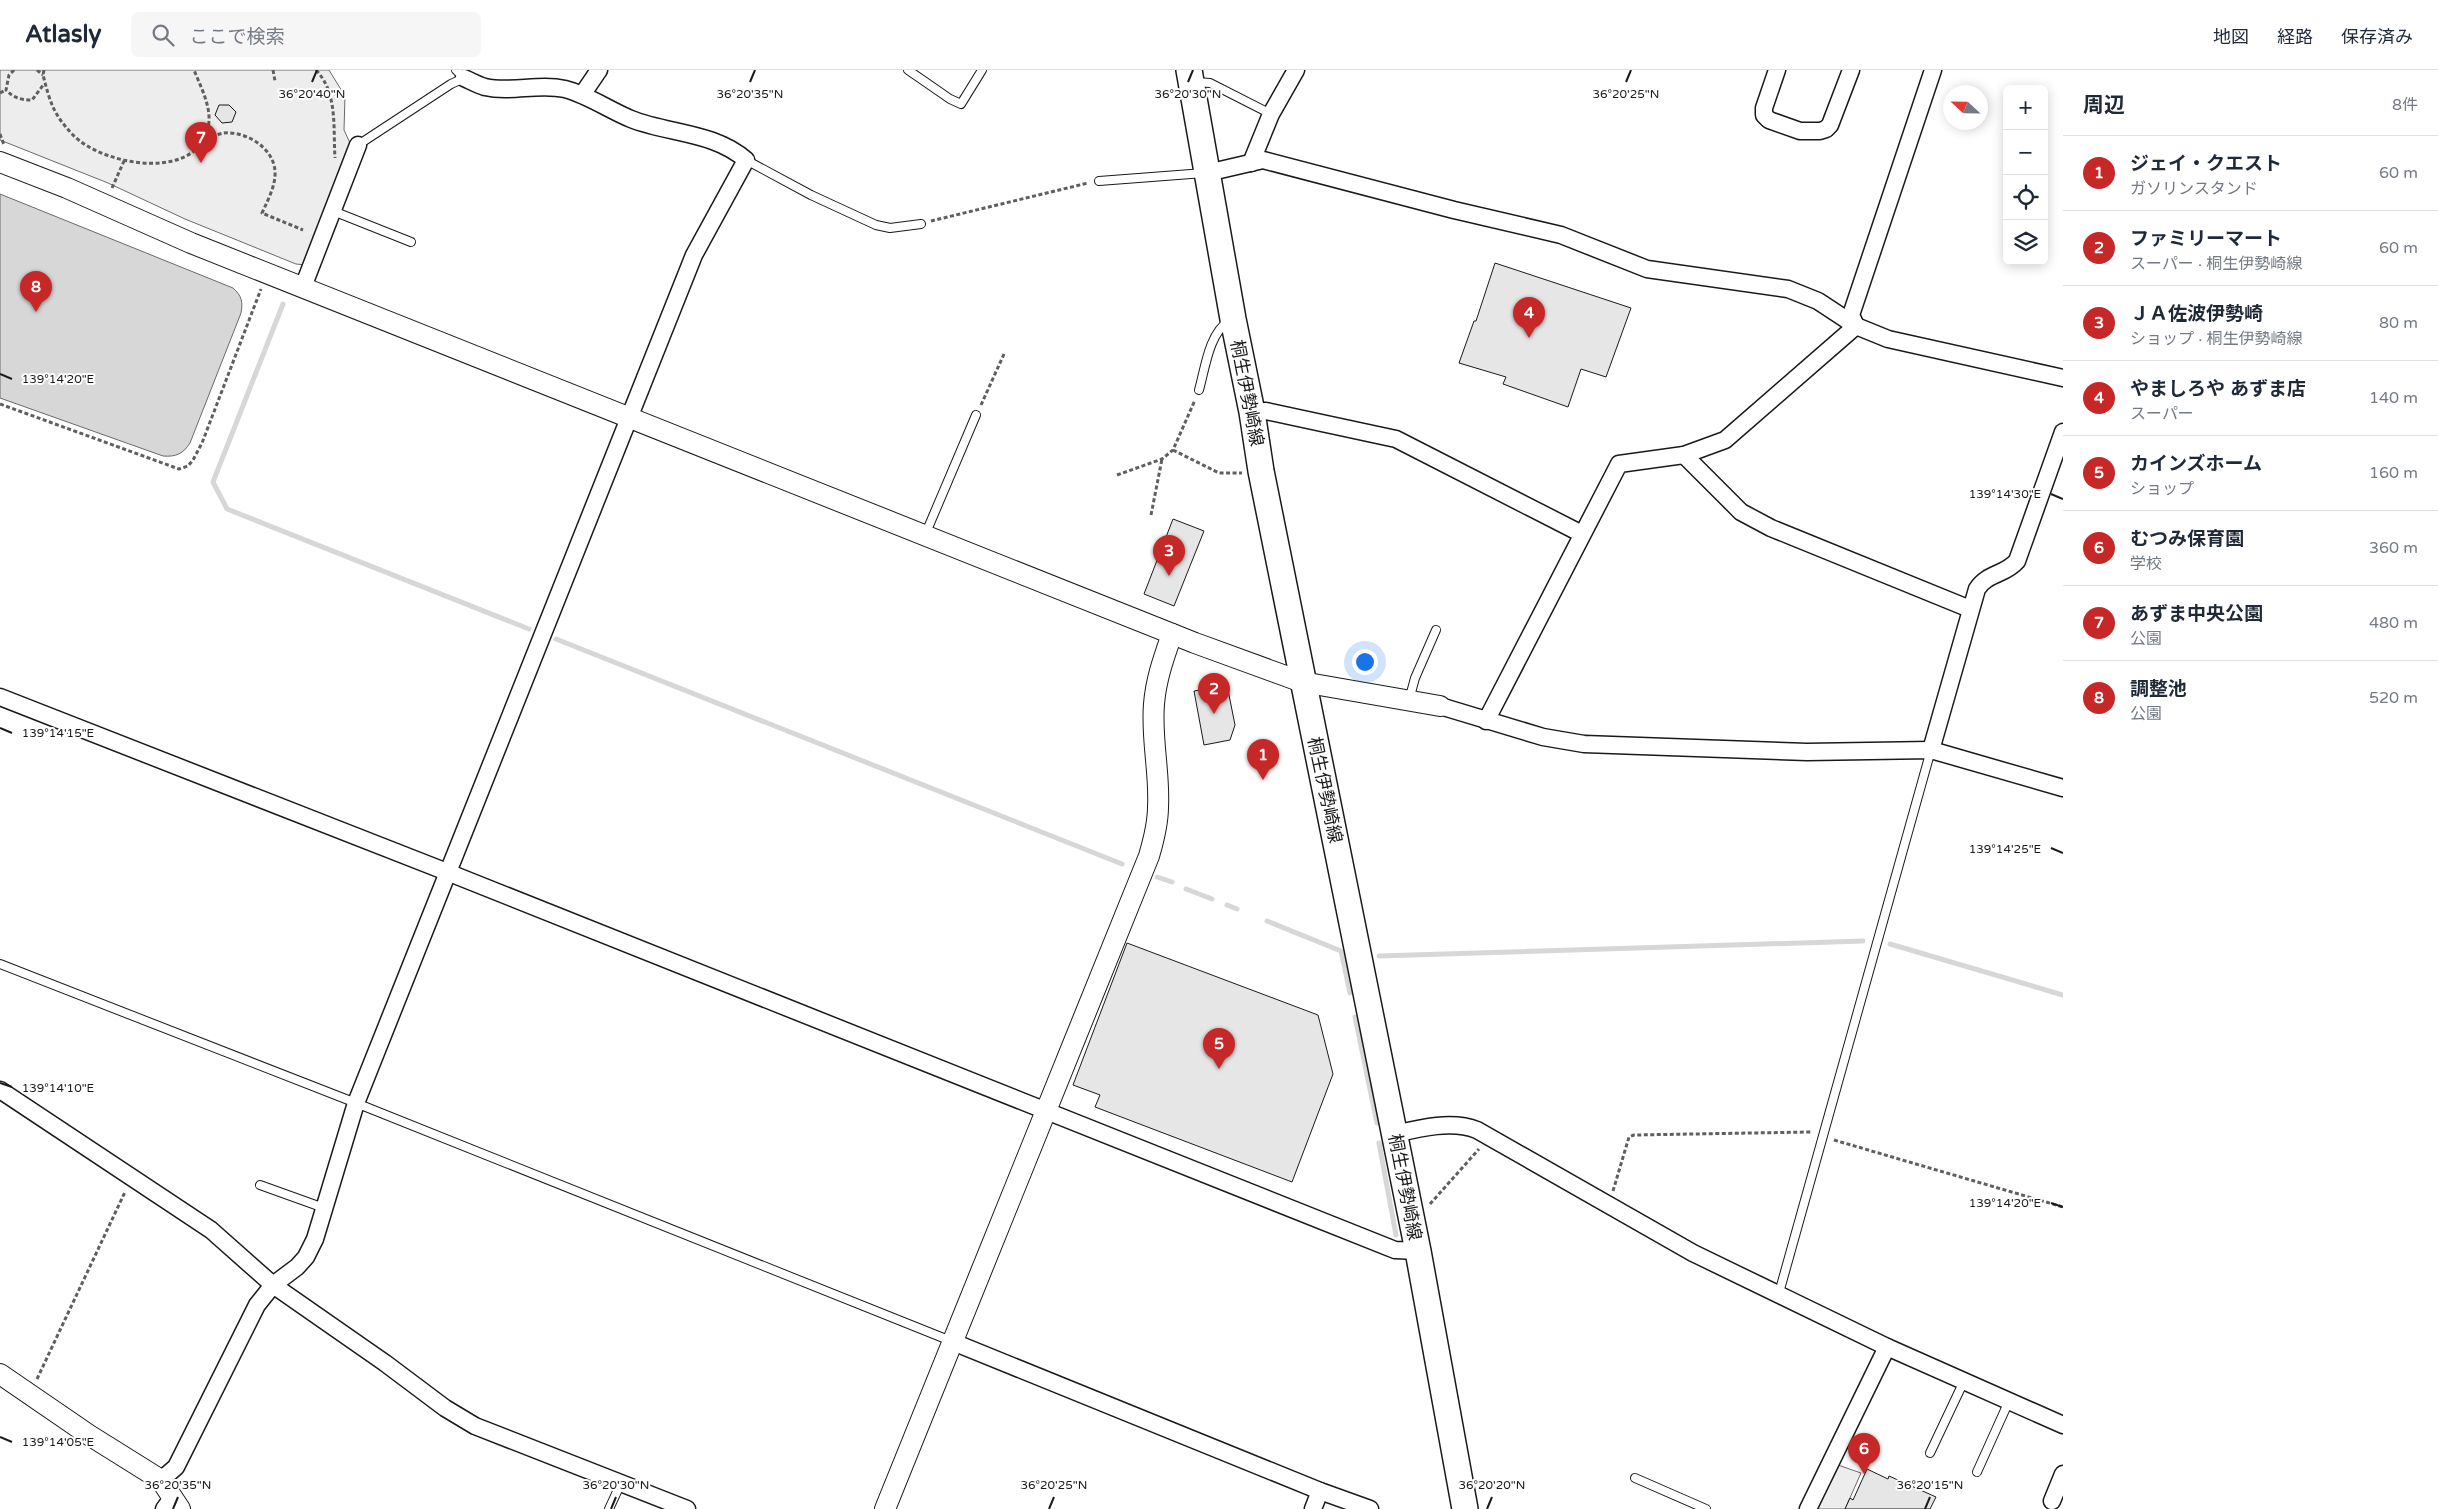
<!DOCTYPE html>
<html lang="ja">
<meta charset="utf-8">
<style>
:root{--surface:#fff;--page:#f6f6f7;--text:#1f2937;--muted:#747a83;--line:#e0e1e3;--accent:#c62828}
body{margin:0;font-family:"Varela Round","Noto Sans JP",sans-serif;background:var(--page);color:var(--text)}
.controls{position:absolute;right:15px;top:15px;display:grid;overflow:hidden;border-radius:8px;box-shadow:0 2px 12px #0003}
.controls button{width:45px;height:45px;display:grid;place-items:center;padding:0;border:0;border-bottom:1px solid var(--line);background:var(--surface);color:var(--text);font:25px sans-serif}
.compass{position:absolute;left:1943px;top:15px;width:45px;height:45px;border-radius:50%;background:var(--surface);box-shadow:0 2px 12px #0003;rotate:292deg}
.you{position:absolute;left:1364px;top:591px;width:18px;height:18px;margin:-12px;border:4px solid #fff;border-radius:50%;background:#1a73e8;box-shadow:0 0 0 8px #1a73e833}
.badge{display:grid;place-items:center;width:32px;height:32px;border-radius:50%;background:var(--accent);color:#fff;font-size:16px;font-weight:700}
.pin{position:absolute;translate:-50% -41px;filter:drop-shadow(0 1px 2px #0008)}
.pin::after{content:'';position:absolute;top:26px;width:18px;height:15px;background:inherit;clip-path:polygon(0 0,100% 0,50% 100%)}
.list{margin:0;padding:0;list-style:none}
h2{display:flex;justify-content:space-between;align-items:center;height:65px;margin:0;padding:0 20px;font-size:21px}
h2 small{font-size:16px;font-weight:400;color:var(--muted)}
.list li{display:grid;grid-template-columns:32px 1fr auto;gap:15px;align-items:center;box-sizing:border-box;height:75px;padding:0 20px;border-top:1px solid var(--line)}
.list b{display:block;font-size:19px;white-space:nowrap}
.list p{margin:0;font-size:16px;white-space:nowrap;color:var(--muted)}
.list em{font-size:16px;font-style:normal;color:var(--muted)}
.icon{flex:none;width:28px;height:28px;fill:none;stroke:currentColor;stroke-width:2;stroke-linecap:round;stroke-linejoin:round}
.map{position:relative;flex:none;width:2063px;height:1439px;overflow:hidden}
header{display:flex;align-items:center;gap:30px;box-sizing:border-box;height:70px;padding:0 25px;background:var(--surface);border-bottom:1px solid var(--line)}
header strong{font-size:24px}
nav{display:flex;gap:28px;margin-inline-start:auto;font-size:18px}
.search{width:350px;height:45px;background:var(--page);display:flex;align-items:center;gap:12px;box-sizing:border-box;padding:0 18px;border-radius:8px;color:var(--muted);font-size:19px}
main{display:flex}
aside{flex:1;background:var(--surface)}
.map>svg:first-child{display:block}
.built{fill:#ededed;stroke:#6a6a6a}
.water{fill:#d7d7d7;stroke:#6a6a6a}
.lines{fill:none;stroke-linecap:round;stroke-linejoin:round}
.stream{stroke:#d7d7d7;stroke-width:5}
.building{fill:#e6e6e6;stroke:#1a1a1a}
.service-casing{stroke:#1a1a1a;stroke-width:10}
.minor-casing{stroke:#1a1a1a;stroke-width:19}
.tertiary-casing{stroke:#1a1a1a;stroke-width:22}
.primary-casing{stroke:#1a1a1a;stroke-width:28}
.path{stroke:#5f5f5f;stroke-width:3;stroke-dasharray:4 2.5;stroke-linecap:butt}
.service{stroke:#fff;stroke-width:8}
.minor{stroke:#fff;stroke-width:16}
.tertiary{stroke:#fff;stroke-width:20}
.primary{stroke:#fff;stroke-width:25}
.ticks{fill:none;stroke:#1a1a1a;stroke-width:2}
.labels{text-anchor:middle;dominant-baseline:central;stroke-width:4;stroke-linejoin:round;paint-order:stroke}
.street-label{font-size:18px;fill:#1a1a1a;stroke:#fff}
.ticks-label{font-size:12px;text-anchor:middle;fill:#1a1a1a;stroke:#fff;stroke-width:4;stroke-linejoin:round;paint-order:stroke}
</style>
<header>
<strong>Atlasly</strong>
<div class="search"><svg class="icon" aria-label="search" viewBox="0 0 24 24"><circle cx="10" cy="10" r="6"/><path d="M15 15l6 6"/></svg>ここで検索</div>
<nav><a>地図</a><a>経路</a><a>保存済み</a></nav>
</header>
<main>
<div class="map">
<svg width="2063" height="1439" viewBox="0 0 2063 1439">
<rect width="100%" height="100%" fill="#fff"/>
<g class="built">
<polygon points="0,0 329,0 345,26 344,60 350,73 306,195 296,194 185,149 108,113 0,70"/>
<polygon points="1838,1395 1861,1403 1845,1439 1817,1439"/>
</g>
<path class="water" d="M0 124 233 218C242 226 243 232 241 243L190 373C183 384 176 387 163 386L0 328Z"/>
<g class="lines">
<g class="stream">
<polyline points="283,234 213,412 227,439 529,559"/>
<polyline points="556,569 1122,794"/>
<polyline points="1157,807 1172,812"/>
<polyline points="1186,819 1212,829"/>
<polyline points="1227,835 1237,839"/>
<polyline points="1267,851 1341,881 1350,923"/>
<polyline points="1890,874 2063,925"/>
<polyline points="1379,886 1863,871"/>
<polyline points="1355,947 1377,1053"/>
<polyline points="1379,1073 1396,1165"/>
</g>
</g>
<g class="building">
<polygon points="219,35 229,35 236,42 232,52 222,53 215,45"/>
<polygon points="1495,193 1631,238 1606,307 1581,299 1568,337 1503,314 1506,307 1459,293 1474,251 1476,251"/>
<polygon points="1173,449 1204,461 1174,536 1144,524"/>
<polygon points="1227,615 1235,655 1230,670 1204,675 1194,621"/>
<polygon points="1127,873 1318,945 1333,1004 1292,1112 1095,1037 1100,1025 1073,1015"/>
<polygon points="1867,1399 1888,1409 1889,1406 1936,1427 1930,1439 1845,1439 1850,1428 1853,1430"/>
</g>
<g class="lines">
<g class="service-casing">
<g id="service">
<polyline points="908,0 950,29 961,34 982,0"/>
<polyline points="1196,12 1210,13 1271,44"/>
<polyline points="358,75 451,14 464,8 456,0"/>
<polyline points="746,90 811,125 876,155 890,158 921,154"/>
<polyline points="1099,111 1204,103"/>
<polyline points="333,141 411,172"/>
<path d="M1199 320C1205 299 1209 263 1229 251"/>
<polyline points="925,465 976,345"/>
<polyline points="1409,630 1415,608 1436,560"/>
<polyline points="0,894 356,1033 951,1271"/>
<polyline points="260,1115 324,1138"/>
<polyline points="1779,1223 1931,680"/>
<polyline points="1930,1383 1964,1311"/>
<polyline points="1977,1402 2009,1331"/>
<polyline points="1635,1408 1706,1439"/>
<polyline points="609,1439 621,1413"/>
</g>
</g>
<g class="minor-casing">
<g id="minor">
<polyline points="1777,0 1764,38 1764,45 1769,50 1800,61 1820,61 1826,59 1830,55 1851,0"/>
<polyline points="582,25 599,0"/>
<polyline points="1251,93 1271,44 1296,0"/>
<polyline points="1207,103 1263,90 1454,140 1561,165 1647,199 1788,219 1818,231 1856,256 1888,269 2063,308"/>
<polyline points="303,217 358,75"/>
<polyline points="1252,342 1266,341 1396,369 1582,464"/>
<polyline points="1684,385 1741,442 1771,458 1970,539"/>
<polyline points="0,627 447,802 1395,1180 1418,1181"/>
<polyline points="1440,636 1543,667 1584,674 1807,682 1931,680 2063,718"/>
<polyline points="1486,651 1619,394 1684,385 1725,370 1856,256 1851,245 1933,0"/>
<path d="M1931 680 1977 519C1987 503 2005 505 2017 491L2063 362"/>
<polyline points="0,1020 211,1160 273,1215 385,1293 445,1338 475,1356 687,1439"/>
<path d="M1395 1064C1420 1058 1452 1050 1477 1060L1693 1183 1887 1277 2063 1355"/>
<polyline points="953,1272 1320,1421 1370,1439"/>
<path d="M161 1410 176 1397 257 1235 273 1215 297 1197 306 1187 315 1169 356 1033 694 185 746 90C714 62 669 64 631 49 609 40 588 25 565 19 539 13 511 23 485 17 478 15 471 11 464 8"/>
<polyline points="2052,1431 2063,1404"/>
<polyline points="164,1439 172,1428"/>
<polyline points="1313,1439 1320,1421"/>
<polyline points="1808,1439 1887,1277"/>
</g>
</g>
<g class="tertiary-casing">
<g id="tertiary">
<polyline points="0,92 67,118 191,173 1195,573 1302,612 1440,636"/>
<polyline points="0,1304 89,1365 161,1410 180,1439"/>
<path d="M885 1439 1149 786C1154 769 1158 754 1158 737 1160 703 1151 669 1154 634 1156 609 1164 587 1172 564"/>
</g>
</g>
<g class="primary-casing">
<polyline id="primary" points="1189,0 1233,249 1252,342 1261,401 1418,1181 1465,1439"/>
</g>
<g class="path">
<path d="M14 0 9 5 6 20C14 28 21 30 32 30L44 14"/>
<polyline points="37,0 43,5"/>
<path d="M44 0 43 5C50 32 53 44 73 65 104 97 204 113 209 51 210 34 200 15 194 0"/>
<polyline points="273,0 275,11"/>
<path d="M316 0C338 23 333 58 335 88"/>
<polyline points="0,23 6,20"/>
<polyline points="0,64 4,75"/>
<path d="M205 68C211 67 218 64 224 63 248 61 277 80 275 106 274 119 267 132 262 143L303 160"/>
<polyline points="112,118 124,91"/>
<polyline points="931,151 1088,113"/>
<polyline points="0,334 179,399 188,396 193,390 202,373 261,219"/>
<polyline points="981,335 1004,284"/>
<polyline points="1173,380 1219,403 1242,403"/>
<polyline points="1117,405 1162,389 1173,380 1195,330"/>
<polyline points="1151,445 1162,389"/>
<polyline points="1834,1070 2063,1137"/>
<polyline points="1613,1121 1629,1067 1634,1065 1811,1062"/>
<polyline points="1430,1134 1479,1079"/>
<polyline points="37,1309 125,1122"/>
</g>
<use href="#service" class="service"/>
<use href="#minor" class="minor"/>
<use href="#tertiary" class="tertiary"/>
<use href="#primary" class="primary"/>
</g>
<path class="ticks" d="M312 12 317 0M750 12 755 0M1188 12 1193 0M1626 12 1631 0M0 304 12 309M2051 424 2063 429M0 658 12 663M2051 778 2063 783M0 1013 12 1017M2051 1133 2063 1137M0 1367 12 1372M173 1439 178 1427M611 1439 616 1427M1049 1439 1054 1427M1487 1439 1492 1427M1925 1439 1930 1427"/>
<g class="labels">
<g class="street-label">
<text transform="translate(1247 323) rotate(79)">桐生伊勢崎線</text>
<text transform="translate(1325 720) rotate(78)">桐生伊勢崎線</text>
<text transform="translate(1405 1117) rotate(79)">桐生伊勢崎線</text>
</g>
</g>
<g class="ticks-label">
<text x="312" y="28">36°20'40"N</text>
<text x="750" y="28">36°20'35"N</text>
<text x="1188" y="28">36°20'30"N</text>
<text x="1626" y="28">36°20'25"N</text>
<text x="58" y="313">139°14'20"E</text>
<text x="2005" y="428">139°14'30"E</text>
<text x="58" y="667">139°14'15"E</text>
<text x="2005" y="783">139°14'25"E</text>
<text x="58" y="1022">139°14'10"E</text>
<text x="2005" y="1137">139°14'20"E</text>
<text x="58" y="1376">139°14'05"E</text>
<text x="178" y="1419">36°20'35"N</text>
<text x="616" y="1419">36°20'30"N</text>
<text x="1054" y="1419">36°20'25"N</text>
<text x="1492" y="1419">36°20'20"N</text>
<text x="1930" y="1419">36°20'15"N</text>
</g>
</svg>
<div class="controls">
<button>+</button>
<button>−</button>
<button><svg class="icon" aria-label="locate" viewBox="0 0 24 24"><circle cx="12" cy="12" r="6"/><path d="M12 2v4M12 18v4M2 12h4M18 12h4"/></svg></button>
<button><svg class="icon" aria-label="layers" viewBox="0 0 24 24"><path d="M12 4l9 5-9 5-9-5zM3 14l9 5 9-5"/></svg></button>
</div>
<svg class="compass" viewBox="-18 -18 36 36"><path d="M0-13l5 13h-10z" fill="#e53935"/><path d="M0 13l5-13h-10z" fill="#747a83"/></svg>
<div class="you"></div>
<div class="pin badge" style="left:1263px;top:710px">1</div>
<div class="pin badge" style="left:1214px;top:644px">2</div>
<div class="pin badge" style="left:1169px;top:506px">3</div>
<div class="pin badge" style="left:1529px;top:268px">4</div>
<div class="pin badge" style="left:1219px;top:999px">5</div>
<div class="pin badge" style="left:1864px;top:1404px">6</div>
<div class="pin badge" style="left:201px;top:93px">7</div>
<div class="pin badge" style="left:36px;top:242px">8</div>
</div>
<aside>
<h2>周辺<small>8件</small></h2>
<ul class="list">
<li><span class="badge">1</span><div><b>ジェイ・クエスト</b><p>ガソリンスタンド</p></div><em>60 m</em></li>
<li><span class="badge">2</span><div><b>ファミリーマート</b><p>スーパー · 桐生伊勢崎線</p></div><em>60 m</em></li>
<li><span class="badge">3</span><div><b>ＪＡ佐波伊勢崎</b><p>ショップ · 桐生伊勢崎線</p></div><em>80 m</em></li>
<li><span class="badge">4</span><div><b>やましろや あずま店</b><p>スーパー</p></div><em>140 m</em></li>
<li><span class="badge">5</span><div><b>カインズホーム</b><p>ショップ</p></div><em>160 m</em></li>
<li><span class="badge">6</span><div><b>むつみ保育園</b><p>学校</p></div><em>360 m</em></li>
<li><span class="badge">7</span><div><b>あずま中央公園</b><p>公園</p></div><em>480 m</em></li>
<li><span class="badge">8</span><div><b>調整池</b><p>公園</p></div><em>520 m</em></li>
</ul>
</aside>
</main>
